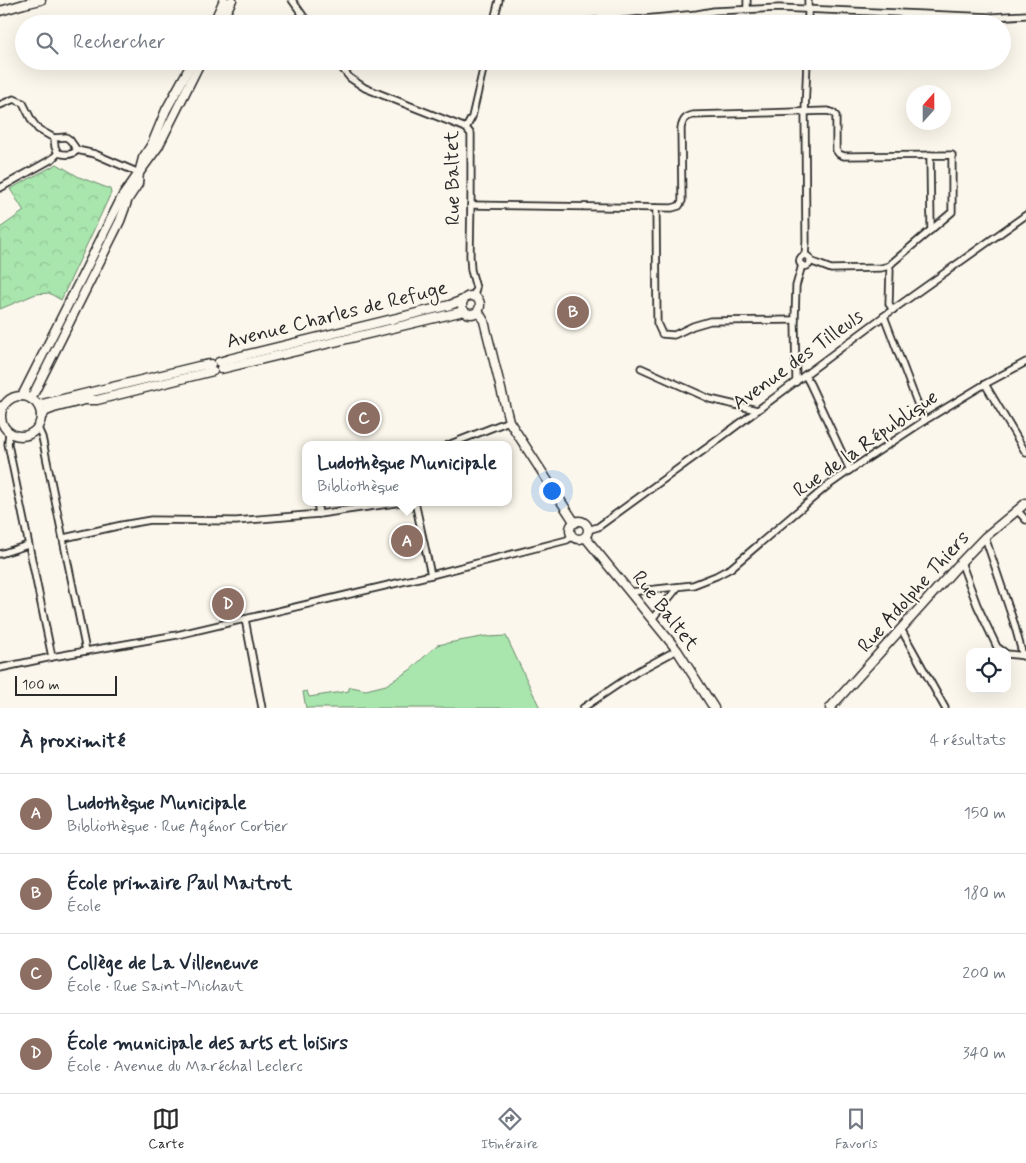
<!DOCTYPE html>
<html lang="fr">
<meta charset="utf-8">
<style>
:root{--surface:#fff;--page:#f2f2f3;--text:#1f2937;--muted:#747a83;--line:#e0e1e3;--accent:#2b2b2b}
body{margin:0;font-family:Mynerve,sans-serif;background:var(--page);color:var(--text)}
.controls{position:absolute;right:15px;bottom:15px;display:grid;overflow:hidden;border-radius:10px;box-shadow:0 5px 20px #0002}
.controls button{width:45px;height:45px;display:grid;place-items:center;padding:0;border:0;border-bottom:1px solid var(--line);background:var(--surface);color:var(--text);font:25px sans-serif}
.compass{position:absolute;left:906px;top:85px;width:45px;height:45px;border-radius:50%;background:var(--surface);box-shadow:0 5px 20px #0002;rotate:21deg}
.scale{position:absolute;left:15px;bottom:12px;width:102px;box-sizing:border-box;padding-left:5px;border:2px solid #2b2b2b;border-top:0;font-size:14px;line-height:18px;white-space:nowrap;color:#2b2b2b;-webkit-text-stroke:4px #fbf7ec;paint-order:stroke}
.you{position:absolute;left:551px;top:490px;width:18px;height:18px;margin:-12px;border:4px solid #fff;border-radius:50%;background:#1a73e8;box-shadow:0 0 0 8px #1a73e833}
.badge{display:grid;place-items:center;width:32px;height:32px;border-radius:50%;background:var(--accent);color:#fff;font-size:16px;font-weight:700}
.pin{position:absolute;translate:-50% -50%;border:2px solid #fff;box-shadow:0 1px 5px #0006}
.popup{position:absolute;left:302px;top:441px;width:210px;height:65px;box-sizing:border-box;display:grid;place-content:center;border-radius:10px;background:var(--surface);filter:drop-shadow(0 1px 4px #0005);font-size:16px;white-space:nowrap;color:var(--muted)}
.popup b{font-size:19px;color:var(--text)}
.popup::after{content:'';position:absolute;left:50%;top:100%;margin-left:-10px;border:10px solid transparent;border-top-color:var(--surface)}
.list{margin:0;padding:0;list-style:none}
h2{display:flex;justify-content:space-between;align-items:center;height:65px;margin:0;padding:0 20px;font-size:21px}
h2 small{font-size:16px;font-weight:400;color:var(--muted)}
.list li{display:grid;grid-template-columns:32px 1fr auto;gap:15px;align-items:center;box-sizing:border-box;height:80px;padding:0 20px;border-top:1px solid var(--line)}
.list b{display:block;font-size:19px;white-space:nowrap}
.list p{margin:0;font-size:16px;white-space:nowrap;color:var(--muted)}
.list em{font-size:16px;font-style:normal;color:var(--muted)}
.icon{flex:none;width:28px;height:28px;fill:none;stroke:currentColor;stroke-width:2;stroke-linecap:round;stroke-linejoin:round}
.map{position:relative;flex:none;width:1026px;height:708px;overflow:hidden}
.search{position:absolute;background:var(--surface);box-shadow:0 5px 20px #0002;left:15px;right:15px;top:15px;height:55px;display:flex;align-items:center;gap:12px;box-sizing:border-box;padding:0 18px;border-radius:28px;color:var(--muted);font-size:19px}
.sheet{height:385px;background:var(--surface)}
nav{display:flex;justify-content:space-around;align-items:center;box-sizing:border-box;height:70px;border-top:1px solid var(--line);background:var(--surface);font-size:14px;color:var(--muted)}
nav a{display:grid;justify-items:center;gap:2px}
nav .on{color:var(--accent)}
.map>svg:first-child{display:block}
.green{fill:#a9e6ad;stroke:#6a886c}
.park{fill:url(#park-crowns);stroke:#6a886c}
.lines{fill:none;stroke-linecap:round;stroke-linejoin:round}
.street-casing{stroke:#2b2b2b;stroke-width:9}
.secondary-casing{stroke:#2b2b2b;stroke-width:11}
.street{stroke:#fbf7ec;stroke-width:5.5}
.secondary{stroke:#fbf7ec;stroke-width:8}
.labels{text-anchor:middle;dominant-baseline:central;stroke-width:4;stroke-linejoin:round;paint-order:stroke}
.street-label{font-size:20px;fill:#2b2b2b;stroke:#fbf7ec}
</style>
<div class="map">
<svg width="1026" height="708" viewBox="0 0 1026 708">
<defs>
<pattern id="park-crowns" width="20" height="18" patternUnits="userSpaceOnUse" patternTransform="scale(1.25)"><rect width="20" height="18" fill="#a9e6ad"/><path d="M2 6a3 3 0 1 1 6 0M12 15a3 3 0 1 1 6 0" fill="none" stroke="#92c595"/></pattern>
</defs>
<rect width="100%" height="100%" fill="#fbf7ec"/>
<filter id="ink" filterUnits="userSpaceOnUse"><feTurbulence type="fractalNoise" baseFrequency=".02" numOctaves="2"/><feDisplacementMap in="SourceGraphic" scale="10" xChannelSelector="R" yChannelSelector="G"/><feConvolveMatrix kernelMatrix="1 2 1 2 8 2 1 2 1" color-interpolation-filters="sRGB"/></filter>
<g filter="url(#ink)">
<polygon class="green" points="487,636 488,637 506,636 540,708 306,708 303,692 307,691 309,697 349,691 349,688 351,687 366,690 386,685 410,670 437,645"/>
<polygon class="park" points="57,164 79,177 110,189 111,193 61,300 49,293 36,294 0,309 0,228 24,211 10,189"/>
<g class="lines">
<g class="street-casing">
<g id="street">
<polyline points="292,0 309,24"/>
<polyline points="747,0 747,10"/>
<polyline points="493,24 499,0"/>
<polyline points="567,24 596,21 611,22 697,14 714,11 779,8 992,17 1026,15"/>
<polyline points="808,24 808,0"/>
<polyline points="336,61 350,78 365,88 466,128"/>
<polyline points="0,105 14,99 23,103 32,121 38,129 54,138"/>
<polyline points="466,128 471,134 471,196 470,256 471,270 476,288 474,296"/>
<polyline points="466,128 472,117 485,61"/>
<path d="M77 150C72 156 65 155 58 153L55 147 54 138 66 137 70 140 77 150 95 154 139 173"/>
<polyline points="930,155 931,230"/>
<polyline points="0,188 52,159 58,153"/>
<path d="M471 205 672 208 679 206 682 201 681 128C683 120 685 117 693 115L828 111 833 113 836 116V150L839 154 844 156 952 155V212L893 262 889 266 881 268 831 269 810 261"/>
<polyline points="656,208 657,323 662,334 674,335 693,326 710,321 795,320"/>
<polyline points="805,255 806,242 805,112 807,61"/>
<circle cx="805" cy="261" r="5.5"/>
<polyline points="889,266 890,270 889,304 893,310"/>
<polyline points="884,316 924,421"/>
<polyline points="641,368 710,399 757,410"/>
<polyline points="805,375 810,384 850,470"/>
<polyline points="796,382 795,320 796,286 802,265"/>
<polyline points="985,384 1026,453"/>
<polyline points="0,405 4,407"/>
<polyline points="38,428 42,437 86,651"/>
<polyline points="9,432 8,444 52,657"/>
<polyline points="448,445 509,421"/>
<polyline points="317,502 319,514"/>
<polyline points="415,502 431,575"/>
<polyline points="1017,510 1026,520"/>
<polyline points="588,530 598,527 708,447 884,316 1026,215"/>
<polyline points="985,537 1014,623 1023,656"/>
<polyline points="64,538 122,525 151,520 236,521 319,514 402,502"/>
<polyline points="0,554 28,545"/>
<polyline points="961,562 977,605 997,647 1004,652"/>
<polyline points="630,592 693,585 716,576 731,568 826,487 850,470 924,421 985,384 1026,362"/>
<polyline points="245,619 262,708"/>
<polyline points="652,619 678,587"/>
<polyline points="901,629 945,708"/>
<polyline points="1007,654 1025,656"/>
<polyline points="0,668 52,657 177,635 431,575 567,540 572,536"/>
<polyline points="583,708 638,671 677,650"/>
</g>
</g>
<g class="secondary-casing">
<g id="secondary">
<polyline points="0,11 24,4 41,0"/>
<polyline points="213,24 224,0"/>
<polyline points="220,24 232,0"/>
<circle cx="471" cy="305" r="9"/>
<polyline points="478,311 484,321 509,421 575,523"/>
<polyline points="219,362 229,359 450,305 463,300"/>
<polyline points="221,369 464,311"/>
<polyline points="22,396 122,197 139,173 143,158 152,144 166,110 193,61"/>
<circle cx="21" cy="416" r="20"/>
<polyline points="31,399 120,221 128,199 138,184 139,173 158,147 201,61"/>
<polyline points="38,405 199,366 211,364"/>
<polyline points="41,417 46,411 54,408 85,400 97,400 213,371"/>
<circle cx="579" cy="530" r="9"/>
<polyline points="585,537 677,650 714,708"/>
<polyline points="830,708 961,562 985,537 1026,503"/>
</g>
</g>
<use href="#street" class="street"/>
<use href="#secondary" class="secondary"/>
</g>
</g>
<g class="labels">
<g class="street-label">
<text transform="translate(453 178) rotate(-91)">Rue Baltet</text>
<text transform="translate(337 315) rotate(-14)">Avenue Charles de Refuge</text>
<text transform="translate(798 360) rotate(-36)">Avenue des Tilleuls</text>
<text transform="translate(866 444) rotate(-35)">Rue de la République</text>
<text transform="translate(914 592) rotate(-48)">Rue Adolphe Thiers</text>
<text transform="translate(665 611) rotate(52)">Rue Baltet</text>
</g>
</g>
</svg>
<div class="controls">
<button><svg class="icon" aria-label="locate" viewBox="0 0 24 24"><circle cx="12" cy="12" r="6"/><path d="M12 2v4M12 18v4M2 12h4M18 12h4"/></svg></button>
</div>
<svg class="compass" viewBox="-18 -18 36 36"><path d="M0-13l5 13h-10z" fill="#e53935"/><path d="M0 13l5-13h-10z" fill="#747a83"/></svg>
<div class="scale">100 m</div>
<div class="you"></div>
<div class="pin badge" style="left:407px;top:541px;background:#8d6e63">A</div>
<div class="popup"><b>Ludothèque Municipale</b>Bibliothèque</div>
<div class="pin badge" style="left:573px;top:312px;background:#8d6e63">B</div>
<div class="pin badge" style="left:364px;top:418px;background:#8d6e63">C</div>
<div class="pin badge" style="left:228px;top:604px;background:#8d6e63">D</div>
<div class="search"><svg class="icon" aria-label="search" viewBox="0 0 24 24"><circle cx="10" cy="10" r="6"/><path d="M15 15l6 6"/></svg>Rechercher</div>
</div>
<section class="sheet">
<h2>À proximité<small>4 résultats</small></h2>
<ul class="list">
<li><span class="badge" style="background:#8d6e63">A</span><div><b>Ludothèque Municipale</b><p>Bibliothèque · Rue Agénor Cortier</p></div><em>150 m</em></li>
<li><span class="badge" style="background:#8d6e63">B</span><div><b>École primaire Paul Maitrot</b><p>École</p></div><em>180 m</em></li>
<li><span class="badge" style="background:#8d6e63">C</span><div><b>Collège de La Villeneuve</b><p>École · Rue Saint-Michaut</p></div><em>200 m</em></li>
<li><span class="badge" style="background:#8d6e63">D</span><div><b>École municipale des arts et loisirs</b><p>École · Avenue du Maréchal Leclerc</p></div><em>340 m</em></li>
</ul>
</section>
<nav>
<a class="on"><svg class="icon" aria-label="map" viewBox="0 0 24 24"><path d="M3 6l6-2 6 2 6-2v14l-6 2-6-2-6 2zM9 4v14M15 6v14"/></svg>Carte</a>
<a><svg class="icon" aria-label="directions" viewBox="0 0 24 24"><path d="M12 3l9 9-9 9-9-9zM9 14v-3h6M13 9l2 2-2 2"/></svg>Itinéraire</a>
<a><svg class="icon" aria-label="saved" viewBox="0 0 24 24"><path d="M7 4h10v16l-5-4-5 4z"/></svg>Favoris</a>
</nav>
